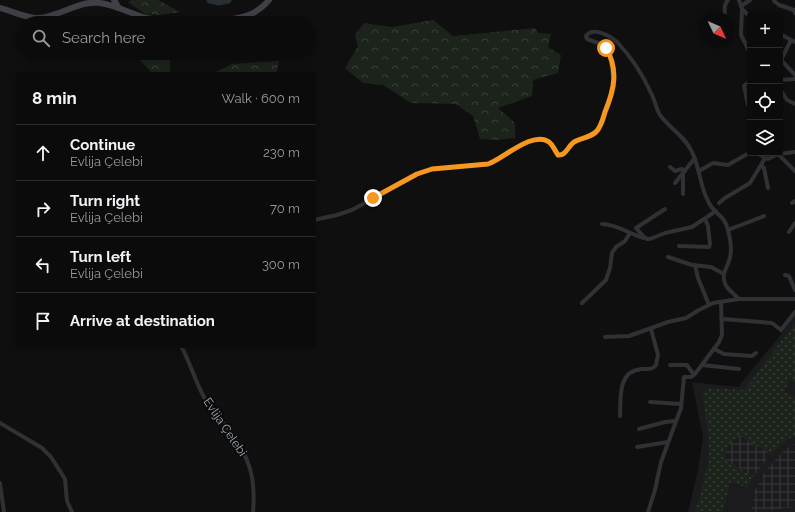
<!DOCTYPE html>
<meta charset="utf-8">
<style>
:root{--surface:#0b0b0c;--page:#141415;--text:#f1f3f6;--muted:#9a9b9d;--line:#2b2b2d}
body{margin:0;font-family:Raleway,sans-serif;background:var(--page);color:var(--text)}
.controls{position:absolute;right:12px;top:12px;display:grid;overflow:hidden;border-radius:4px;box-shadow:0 2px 6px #0003}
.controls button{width:36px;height:36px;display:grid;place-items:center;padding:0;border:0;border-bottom:1px solid var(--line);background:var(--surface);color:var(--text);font:20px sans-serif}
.compass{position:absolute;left:699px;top:12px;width:36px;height:36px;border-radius:50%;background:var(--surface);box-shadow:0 2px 6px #0003;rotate:134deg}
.stop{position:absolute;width:12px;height:12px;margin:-9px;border:3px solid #f69720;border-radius:50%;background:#fff}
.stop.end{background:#f69720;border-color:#fff;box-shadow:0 1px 4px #0008}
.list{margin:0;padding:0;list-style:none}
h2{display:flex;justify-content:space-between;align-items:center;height:52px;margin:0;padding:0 16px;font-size:17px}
h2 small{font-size:13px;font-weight:400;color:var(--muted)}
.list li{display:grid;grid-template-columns:26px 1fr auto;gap:12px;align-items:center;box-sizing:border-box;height:56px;padding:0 16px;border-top:1px solid var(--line)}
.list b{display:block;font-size:15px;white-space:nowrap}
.list p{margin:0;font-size:13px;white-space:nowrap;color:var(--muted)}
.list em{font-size:13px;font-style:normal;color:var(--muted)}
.icon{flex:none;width:22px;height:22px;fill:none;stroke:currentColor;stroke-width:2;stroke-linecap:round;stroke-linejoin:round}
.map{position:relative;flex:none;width:795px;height:512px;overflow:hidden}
.search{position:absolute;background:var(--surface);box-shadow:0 2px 6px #0003;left:16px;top:16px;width:300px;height:44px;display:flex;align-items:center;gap:10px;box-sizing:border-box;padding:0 14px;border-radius:22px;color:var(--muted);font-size:15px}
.panel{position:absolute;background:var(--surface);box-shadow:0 2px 6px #0003;left:16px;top:72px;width:300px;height:276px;border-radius:4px}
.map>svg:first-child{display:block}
.built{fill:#1b1b1d}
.industrial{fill:url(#industrial-grid)}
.grass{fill:url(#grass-dots)}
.forest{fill:url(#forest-crowns)}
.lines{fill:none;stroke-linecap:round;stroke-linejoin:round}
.river{stroke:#252f34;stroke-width:7}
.street{stroke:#303135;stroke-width:4}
.secondary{stroke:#3e4045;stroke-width:6}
.route{stroke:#f69720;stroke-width:5}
.labels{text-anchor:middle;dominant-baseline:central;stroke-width:4;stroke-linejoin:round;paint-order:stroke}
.street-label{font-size:12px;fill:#9fa7b2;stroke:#0a0a0b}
</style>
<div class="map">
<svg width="795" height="512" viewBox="0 0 795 512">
<defs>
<pattern id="industrial-grid" width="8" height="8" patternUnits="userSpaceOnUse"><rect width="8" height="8" fill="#1b1b1d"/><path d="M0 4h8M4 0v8" fill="none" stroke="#39393b"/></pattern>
<pattern id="grass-dots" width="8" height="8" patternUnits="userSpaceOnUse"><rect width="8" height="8" fill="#1b231b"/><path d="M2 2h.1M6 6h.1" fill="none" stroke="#39403a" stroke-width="1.8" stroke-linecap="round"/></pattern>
<pattern id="forest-crowns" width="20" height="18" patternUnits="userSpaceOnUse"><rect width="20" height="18" fill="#1b231b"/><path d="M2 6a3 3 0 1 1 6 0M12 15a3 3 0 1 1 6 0" fill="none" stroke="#39403a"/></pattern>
</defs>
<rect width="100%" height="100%" fill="#0f0f10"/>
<polygon class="built" points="795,314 795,512 688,512 698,470 703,437 692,382 738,387 782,333"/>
<g class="industrial">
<polygon points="739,435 771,454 753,477 724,459 726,449"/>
<polygon points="795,444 795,507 784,508 769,511 765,509 762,510 762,512 751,512 754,492 766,470 784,450"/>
</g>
<path class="grass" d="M795 323V382L789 380 784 392 795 397V436L788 439 771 454 739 435 726 449 724 459 753 477 748 488 730 482 723 512H695C700 495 705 478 708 461 710 439 706 417 703 396L704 391 709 388 744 390Z"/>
<g class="forest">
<polygon points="132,0 158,0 180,12 159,15 145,14 128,2"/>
<polygon points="433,20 453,36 535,28 538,33 551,34 548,47 561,55 558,73 533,80 532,96 498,108 515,123 515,138 498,140 480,139 473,116 456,104 411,103 383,85 363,83 345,68 358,46 355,35 364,23 392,27"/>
<polygon points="133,53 170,53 170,74 153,74"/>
<polygon points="279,61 276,74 214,73 232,64"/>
</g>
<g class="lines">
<polyline class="river" points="210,0 219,2 228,0"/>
<g class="street">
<polyline points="739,0 742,9 741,35 750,53"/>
<polyline points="774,1 779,5 794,10 795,13"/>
<polyline points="741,6 750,0"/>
<polyline points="742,9 750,17"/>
<path d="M725 18C725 10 723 6 728 0"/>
<polyline points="780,34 795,42"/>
<polyline points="782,61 795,75"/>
<polyline points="780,62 791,40"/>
<polyline points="780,80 795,79"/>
<polyline points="750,81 744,86 748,105 750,105"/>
<polyline points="780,89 787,100 795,104"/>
<polyline points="756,153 768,159 778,154 795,152"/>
<polyline points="777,153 795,171"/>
<polyline points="765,158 761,165 764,168 768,188"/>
<polyline points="670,167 675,171 682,169 685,171"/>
<polyline points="699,171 713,163 728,165 749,153 750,140"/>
<polyline points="675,183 695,158"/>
<polyline points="683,194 683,173"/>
<polyline points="719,203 725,198 750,183 761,165"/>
<polyline points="792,203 795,201"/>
<polyline points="665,209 636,228 644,237 647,239 650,239 665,233 692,227 716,211"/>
<path d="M314 220 337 215 352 210 417 174 432 169 488 164C503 159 533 130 549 142 553 145 555 151 558 155L563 154 574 142 590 136 598 129 612 95 614 86 610 54 606 48 601 44 587 39 586 36C593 26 611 36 618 43 633 59 642 73 651 93 655 100 656 109 660 115 670 129 685 136 692 152 700 168 700 188 709 203 715 215 724 214 728 230 730 238 732 250 730 257 729 265 722 272 724 280 725 288 734 294 739 299"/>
<path d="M602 224C617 224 629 234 644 238"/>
<polyline points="728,230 764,216"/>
<polyline points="789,232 795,223"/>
<polyline points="679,246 709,247 710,244 708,226 705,219"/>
<polyline points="668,257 692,265 711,267 724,274"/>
<polyline points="695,265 698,278 709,305"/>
<polyline points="785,275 789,276 795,290"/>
<polyline points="582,303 606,280 610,268 612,253 616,247 625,241 630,233"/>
<polyline points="722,319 772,323 781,330 795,312"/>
<polyline points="605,337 629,336 668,322 686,318 699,310 713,303 739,299 795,299"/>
<path d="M181 346C190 362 195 381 204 397 211 409 221 420 230 431 250 458 256 479 253 512"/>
<polyline points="714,349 724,354 752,356 756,353"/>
<polyline points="670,365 687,365 694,375"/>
<polyline points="702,365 739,369"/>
<polyline points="650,402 681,404"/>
<path d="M620 416C621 398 617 371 642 369 649 369 652 370 656 365L658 355 651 329"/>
<polyline points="0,423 42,448 51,457 65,479 67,501 72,512"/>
<polyline points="639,429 665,422 675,421"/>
<polyline points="637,447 668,442"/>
<polyline points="0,483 4,512"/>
<polyline points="648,512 655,490 661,462 681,408 684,377 691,377 695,374 719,342 722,335 721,302"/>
</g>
<g class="secondary">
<polyline points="114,0 119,8"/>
<path d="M0 8C12 11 26 18 38 18 60 17 78 0 100 3 116 5 131 14 147 18 170 24 234 24 255 12 260 9 265 5 269 0"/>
</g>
</g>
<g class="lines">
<path class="route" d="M373 198 417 174 432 169 488 164C503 159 533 130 549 142 553 145 555 151 558 155 566 156 568 146 574 142 581 138 589 138 596 132 601 127 603 119 605 112 614 90 619 70 606 48"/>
</g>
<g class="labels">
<g class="street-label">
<text transform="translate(225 427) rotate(56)">Evlija Çelebi</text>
</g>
</g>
</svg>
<div class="controls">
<button>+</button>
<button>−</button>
<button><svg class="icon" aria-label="locate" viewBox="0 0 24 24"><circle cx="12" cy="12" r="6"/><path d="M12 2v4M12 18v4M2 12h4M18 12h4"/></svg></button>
<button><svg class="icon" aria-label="layers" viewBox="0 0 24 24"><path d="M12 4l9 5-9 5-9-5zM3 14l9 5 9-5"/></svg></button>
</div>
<svg class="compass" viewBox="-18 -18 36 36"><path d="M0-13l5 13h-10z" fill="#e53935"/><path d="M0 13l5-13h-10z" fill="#9a9b9d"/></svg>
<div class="stop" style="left:606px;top:48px"></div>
<div class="stop end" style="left:373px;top:198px"></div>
<div class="search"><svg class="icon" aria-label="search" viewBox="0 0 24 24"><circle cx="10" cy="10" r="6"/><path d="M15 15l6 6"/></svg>Search here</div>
<section class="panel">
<h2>8 min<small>Walk · 600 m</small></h2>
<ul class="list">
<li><svg class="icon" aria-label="ahead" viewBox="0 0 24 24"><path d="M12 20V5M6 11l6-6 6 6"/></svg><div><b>Continue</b><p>Evlija Çelebi</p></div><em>230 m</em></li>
<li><svg class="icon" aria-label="right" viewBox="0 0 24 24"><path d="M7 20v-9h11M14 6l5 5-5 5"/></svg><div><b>Turn right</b><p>Evlija Çelebi</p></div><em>70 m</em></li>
<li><svg class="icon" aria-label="left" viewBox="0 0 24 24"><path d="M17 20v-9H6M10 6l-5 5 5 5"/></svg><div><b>Turn left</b><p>Evlija Çelebi</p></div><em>300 m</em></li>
<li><svg class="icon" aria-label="arrive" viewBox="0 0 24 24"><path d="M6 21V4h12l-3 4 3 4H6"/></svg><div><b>Arrive at destination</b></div></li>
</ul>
</section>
</div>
